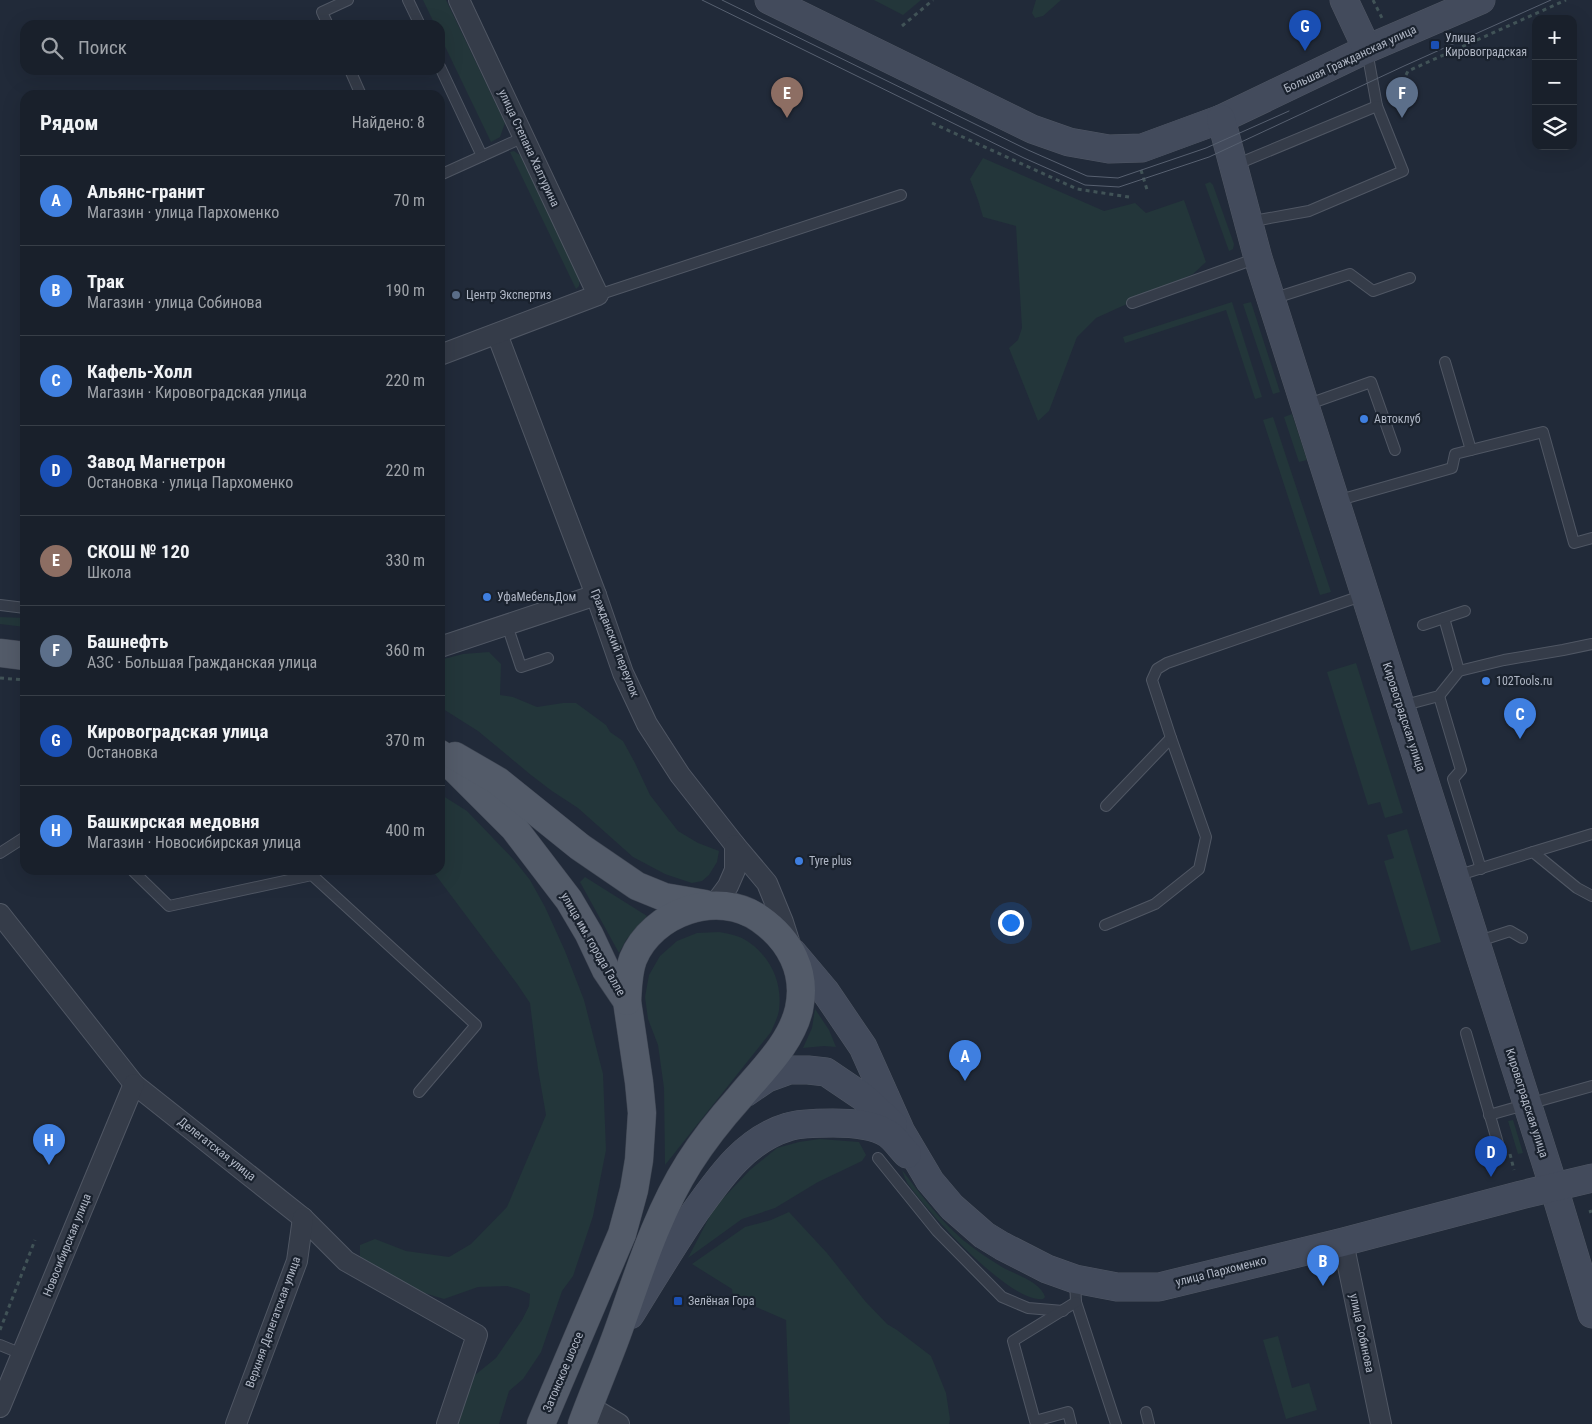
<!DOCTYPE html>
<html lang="ru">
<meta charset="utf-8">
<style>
:root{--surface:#19202b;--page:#262d37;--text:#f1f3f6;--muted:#9fa3a9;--line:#373e47;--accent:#0b8043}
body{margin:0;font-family:"Roboto Condensed",sans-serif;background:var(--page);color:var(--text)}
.controls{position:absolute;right:15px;top:15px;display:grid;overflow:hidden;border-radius:10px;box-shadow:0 5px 20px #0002}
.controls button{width:45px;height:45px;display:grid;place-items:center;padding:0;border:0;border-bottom:1px solid var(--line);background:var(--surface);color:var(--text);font:25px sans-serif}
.you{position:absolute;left:1010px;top:922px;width:18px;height:18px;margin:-12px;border:4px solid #fff;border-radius:50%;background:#1a73e8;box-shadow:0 0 0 8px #1a73e833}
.badge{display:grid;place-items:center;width:32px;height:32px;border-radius:50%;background:var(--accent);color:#fff;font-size:16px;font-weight:700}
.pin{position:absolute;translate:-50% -41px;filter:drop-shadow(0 1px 2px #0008)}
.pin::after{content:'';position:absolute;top:26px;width:18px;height:15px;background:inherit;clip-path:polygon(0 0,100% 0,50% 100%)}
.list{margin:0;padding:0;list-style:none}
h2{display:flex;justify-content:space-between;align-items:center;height:65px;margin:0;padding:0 20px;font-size:21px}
h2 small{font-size:16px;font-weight:400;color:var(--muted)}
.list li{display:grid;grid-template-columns:32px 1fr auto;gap:15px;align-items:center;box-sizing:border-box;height:90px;padding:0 20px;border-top:1px solid var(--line)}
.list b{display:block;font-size:19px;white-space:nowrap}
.list p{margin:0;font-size:16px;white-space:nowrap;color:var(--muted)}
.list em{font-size:16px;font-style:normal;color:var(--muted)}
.icon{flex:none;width:28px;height:28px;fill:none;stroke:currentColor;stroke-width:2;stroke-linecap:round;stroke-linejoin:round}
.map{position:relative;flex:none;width:1592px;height:1424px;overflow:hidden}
.search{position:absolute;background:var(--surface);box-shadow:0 5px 20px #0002;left:20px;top:20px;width:425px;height:55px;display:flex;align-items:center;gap:12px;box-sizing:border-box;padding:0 18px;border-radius:15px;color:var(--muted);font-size:19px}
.panel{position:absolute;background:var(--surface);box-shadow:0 5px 20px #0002;left:20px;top:90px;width:425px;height:785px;border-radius:15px}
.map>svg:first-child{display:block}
.green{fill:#23363a}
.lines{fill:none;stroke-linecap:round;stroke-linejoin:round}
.lane-casing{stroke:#505764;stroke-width:12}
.street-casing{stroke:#505764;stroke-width:22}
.secondary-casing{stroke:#505764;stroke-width:29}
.primary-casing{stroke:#3e4552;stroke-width:29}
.path{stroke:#415357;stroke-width:3;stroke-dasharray:4 4;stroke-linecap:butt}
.lane{stroke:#353c49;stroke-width:10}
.street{stroke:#353c49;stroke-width:20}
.secondary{stroke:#434b5c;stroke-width:28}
.primary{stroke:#535b69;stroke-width:28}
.tram{stroke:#576070;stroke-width:1}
.transit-dot{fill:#1a4fb4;stroke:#1a222e;stroke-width:2}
.service-dot{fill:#5c6f8a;stroke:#1a222e;stroke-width:2}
.shop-dot{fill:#3f7fe0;stroke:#1a222e;stroke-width:2}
.labels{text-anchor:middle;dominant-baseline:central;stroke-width:4.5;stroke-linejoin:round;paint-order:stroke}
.poi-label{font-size:12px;fill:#b0b7c5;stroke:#1a222e;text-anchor:start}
.street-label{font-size:12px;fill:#b0b7c5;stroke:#1a222e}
</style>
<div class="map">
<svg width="1592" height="1424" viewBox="0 0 1592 1424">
<rect width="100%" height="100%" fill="#212a39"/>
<g class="green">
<polygon points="423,0 446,0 505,123 500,137 491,142 440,36 440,25 435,25"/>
<polygon points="874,0 921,0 903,15"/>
<polygon points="1036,0 1061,0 1043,16 1035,18 1032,13"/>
<polygon points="514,151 521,156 580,277 579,286 576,289 510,152"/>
<polygon points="983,158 1104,211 1135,203 1146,213 1184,200 1206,262 1193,274 1096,318 1077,337 1049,411 1038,421 1009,348 1018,340 1022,328 1016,226 983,217 978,200 970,179"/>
<polygon points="1210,182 1213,185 1234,244 1233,249 1229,251 1205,184"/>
<polygon points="1232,302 1262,397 1255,399 1226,310 1125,343 1123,337"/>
<polygon points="1251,302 1280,392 1273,394 1243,304"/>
<polygon points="1292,414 1307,460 1299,462 1284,417"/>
<polygon points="1273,417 1331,592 1320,595 1263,420"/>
<polygon points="0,617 25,618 25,627 0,624"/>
<polygon points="489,652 501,664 500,695 513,697 537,707 563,703 576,703 606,725 610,732 623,741 635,763 650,795 678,831 698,843 719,851 717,862 709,875 702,881 692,883 665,874 633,857 578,808 552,791 531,775 478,731 440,707 440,660 463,654"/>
<polygon points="1356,663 1403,813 1385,818 1380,802 1368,805 1327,672"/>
<polygon points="440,794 467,811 515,861 530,880 545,907 565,951 584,1000 603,1074 606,1150 593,1216 573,1276 562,1291 541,1352 523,1379 509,1391 499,1424 456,1424 475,1375 496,1358 522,1320 529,1306 530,1294 518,1289 507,1286 478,1287 444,1299 404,1287 360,1258 360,1245 375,1239 406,1251 449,1257 471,1244 507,1207 546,1115 538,1069 530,1003 518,985 432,870 440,870"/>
<polygon points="1407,829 1441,942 1411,951 1384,861 1394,858 1387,835"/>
<polygon points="585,877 647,916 626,940 619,953 580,882"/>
<path d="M719 932C726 933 735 935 742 938 768 952 783 980 779 1010 778 1017 774 1025 771 1032L665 1165 664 1088 658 1045 648 1019 645 997 649 975 660 956 677 941 697 933Z"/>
<polygon points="815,1009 829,1030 836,1047 824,1046 803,1048 812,1028"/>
<polygon points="1513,1120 1523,1153 1518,1154 1508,1121"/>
<polygon points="820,1139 859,1142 866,1155 862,1161 818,1182 775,1208 742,1219 688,1258 714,1208 750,1170 777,1148 799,1142"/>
<path d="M902 1170C921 1195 940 1220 963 1240 975 1250 989 1259 1002 1267 1014 1274 1041 1282 1045 1297L1043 1299C1010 1304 927 1211 908 1184 905 1180 904 1175 902 1170Z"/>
<polygon points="789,1212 827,1253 865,1301 887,1324 897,1330 931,1356 946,1393 950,1419 949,1424 788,1424 790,1422 786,1320 733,1297 732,1289 692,1264 745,1227 771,1220"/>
<polygon points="1278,1336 1292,1388 1309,1383 1317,1410 1286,1419 1263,1340"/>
</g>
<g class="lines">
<g class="lane-casing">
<g id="lane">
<polyline points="408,0 420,25"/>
<polyline points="328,25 322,12 348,0"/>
<polyline points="1367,51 1377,106"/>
<polyline points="440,67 482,156"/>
<polyline points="350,70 361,95"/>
<polyline points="1235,165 1377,106 1403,171 1309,211 1259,220 1250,224"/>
<polyline points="440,175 524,137"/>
<polyline points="598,295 901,195"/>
<polyline points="1272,299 1350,274 1373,291 1410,278"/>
<polyline points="1132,303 1257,258"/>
<polyline points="1445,362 1471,450 1543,432 1574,543 1592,538"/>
<polyline points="1306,405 1371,382 1395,450"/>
<polyline points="1336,501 1452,468 1455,454 1471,450"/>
<polyline points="0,605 25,608"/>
<polyline points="1444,618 1459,671"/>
<polyline points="507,625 521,667 548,658"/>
<polyline points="1423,625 1465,611"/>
<polyline points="1439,696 1461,770 1453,779 1481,869"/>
<polyline points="1401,706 1439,696 1459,671 1504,660 1563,650 1592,644"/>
<polyline points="1106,806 1171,738"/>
<polyline points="1533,852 1592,834"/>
<polyline points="0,853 25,837"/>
<polyline points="132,870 169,906 312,875 476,1025 419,1092"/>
<polyline points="1456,876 1533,852 1577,888 1592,896"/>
<polyline points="1105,925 1155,904 1199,869 1206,837 1171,738 1152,680 1157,669 1167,663 1364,595"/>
<polyline points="1476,942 1510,931 1522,938"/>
<polyline points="1466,1033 1499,1147"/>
<polyline points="1489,1115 1592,1086"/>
<polyline points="878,1158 937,1231 1002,1297 1028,1308 1063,1311"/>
<polyline points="1075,1280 1076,1302 1116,1424"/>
<polyline points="0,1345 22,1354"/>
<polyline points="1146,1412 1149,1424"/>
<polyline points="1071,1424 1068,1412 1035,1421 1013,1341 1076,1302"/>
</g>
</g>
<g class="street-casing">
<g id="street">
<polyline points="497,334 596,595 623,673 647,724 680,775 735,845 767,883 783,922 790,944"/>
<polyline points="440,355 598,295 459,0"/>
<polyline points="440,647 596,595"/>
<polyline points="714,905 728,886 735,870 735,845"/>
<polyline points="0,914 134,1084 303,1218 346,1261 477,1335 447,1424"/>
<polyline points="1343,1242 1381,1424"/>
<polyline points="589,1406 619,1424"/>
<polyline points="0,1407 134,1084"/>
<polyline points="236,1424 297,1261 303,1218"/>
</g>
</g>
<g class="secondary-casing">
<g id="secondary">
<polyline points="769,0 1032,129 1069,142 1109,149 1142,148 1221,119 1367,49 1481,0"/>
<polyline points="1344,0 1367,49"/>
<polyline points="1221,119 1258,258 1554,1188 1592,1314"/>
<polyline points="793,953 825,991 863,1047 901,1132 930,1181 952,1207 984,1235 1002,1246 1047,1269 1075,1279 1117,1287 1159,1287 1343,1242 1521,1195 1592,1178"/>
<polyline points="745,1093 767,1078 789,1070 808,1070 826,1072 863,1097 893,1125"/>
<path d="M630 1315C651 1281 671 1248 693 1215 718 1180 744 1140 788 1127 800 1123 820 1123 833 1123 851 1123 873 1124 888 1134 895 1139 901 1148 907 1154"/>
</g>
</g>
<g class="primary-casing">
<g id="primary">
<polyline points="0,653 25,656"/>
<polyline points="440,754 514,828 569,900 589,934 606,970 627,1001 639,1082 642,1113 639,1160 634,1190 622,1234 541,1424"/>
<polyline points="455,756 498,781 580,847 637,886 664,897 705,904"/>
<path d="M582 1424C593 1394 606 1364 617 1334 638 1276 656 1215 689 1163 703 1141 722 1117 739 1098 761 1071 791 1044 799 1009 807 972 790 940 760 919 718 889 652 912 633 959 628 972 628 987 627 1001"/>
</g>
</g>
<g class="path">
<polyline points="1373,0 1383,20"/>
<polyline points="902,26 933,0"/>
<polyline points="1406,75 1408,71 1566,0"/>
<polyline points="932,123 1077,189 1129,197"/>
<polyline points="1141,170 1148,193"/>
<polyline points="0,678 25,680"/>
<polyline points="1510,1154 1514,1170"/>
<polyline points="1589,1212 1592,1211"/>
<polyline points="0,1330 35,1240"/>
</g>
<use href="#lane" class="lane"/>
<use href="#street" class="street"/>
<use href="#secondary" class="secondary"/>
<use href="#primary" class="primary"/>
<g class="tram">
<polyline points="702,0 1024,158 1085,185 1119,187 1209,157 1404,66 1551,0"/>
<polyline points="722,0 1028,150 1087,176 1118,178 1206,148 1289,111"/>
</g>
</g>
<g class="transit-dot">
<rect x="1430" y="40" width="10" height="10" rx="2.5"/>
<rect x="673" y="1296" width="10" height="10" rx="2.5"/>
</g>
<circle class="service-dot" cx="456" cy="295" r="5"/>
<g class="shop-dot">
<circle cx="1364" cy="419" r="5"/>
<circle cx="487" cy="597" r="5"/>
<circle cx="1486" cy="681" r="5"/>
<circle cx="799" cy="861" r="5"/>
</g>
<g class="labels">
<g class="poi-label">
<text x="1445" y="38">Улица<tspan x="1445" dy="14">Кировоградская</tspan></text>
<text x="466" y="295">Центр Экспертиз</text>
<text x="1374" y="419">Автоклуб</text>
<text x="497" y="597">УфаМебельДом</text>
<text x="1496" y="681">102Tools.ru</text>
<text x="809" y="861">Tyre plus</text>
<text x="688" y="1301">Зелёная Гора</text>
</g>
<g class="street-label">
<text transform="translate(1350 59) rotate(-25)">Большая Гражданская улица</text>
<text transform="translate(529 148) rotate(65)">улица Степана Халтурина</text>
<text transform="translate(615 643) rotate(69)">Гражданский переулок</text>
<text transform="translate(1404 717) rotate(72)">Кировоградская улица</text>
<text transform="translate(593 944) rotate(60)">улица им. города Галле</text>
<text transform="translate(1527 1103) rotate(72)">Кировоградская улица</text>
<text transform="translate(217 1149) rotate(38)">Делегатская улица</text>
<text transform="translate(67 1245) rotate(-68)">Новосибирская улица</text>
<text transform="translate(1221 1271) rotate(-14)">улица Пархоменко</text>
<text transform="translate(273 1322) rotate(-70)">Верхняя Делегатская улица</text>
<text transform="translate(1362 1333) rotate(78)">улица Собинова</text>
<text transform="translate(563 1372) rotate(-67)">Затонское шоссе</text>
</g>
</g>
</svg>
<div class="controls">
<button>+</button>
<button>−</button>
<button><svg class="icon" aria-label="layers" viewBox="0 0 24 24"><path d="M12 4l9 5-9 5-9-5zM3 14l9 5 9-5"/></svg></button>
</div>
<div class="you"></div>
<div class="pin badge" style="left:965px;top:1081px;background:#3f7fe0">A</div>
<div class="pin badge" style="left:1323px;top:1286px;background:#3f7fe0">B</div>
<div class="pin badge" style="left:1520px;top:739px;background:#3f7fe0">C</div>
<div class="pin badge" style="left:1491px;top:1177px;background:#1a4fb4">D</div>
<div class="pin badge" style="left:787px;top:118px;background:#8d6e63">E</div>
<div class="pin badge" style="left:1402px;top:118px;background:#5c6f8a">F</div>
<div class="pin badge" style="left:1305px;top:51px;background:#1a4fb4">G</div>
<div class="pin badge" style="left:49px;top:1165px;background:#3f7fe0">H</div>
<div class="search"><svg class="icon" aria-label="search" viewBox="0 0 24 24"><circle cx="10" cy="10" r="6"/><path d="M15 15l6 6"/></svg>Поиск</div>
<section class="panel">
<h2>Рядом<small>Найдено: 8</small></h2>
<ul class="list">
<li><span class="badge" style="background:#3f7fe0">A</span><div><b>Альянс-гранит</b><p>Магазин · улица Пархоменко</p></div><em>70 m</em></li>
<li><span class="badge" style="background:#3f7fe0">B</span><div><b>Трак</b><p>Магазин · улица Собинова</p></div><em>190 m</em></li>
<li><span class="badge" style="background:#3f7fe0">C</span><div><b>Кафель-Холл</b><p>Магазин · Кировоградская улица</p></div><em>220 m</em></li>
<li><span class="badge" style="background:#1a4fb4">D</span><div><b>Завод Магнетрон</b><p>Остановка · улица Пархоменко</p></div><em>220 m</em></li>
<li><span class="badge" style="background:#8d6e63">E</span><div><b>СКОШ № 120</b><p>Школа</p></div><em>330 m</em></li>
<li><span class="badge" style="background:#5c6f8a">F</span><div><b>Башнефть</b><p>АЗС · Большая Гражданская улица</p></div><em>360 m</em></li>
<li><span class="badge" style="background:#1a4fb4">G</span><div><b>Кировоградская улица</b><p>Остановка</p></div><em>370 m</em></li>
<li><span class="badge" style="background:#3f7fe0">H</span><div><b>Башкирская медовня</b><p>Магазин · Новосибирская улица</p></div><em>400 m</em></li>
</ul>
</section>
</div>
